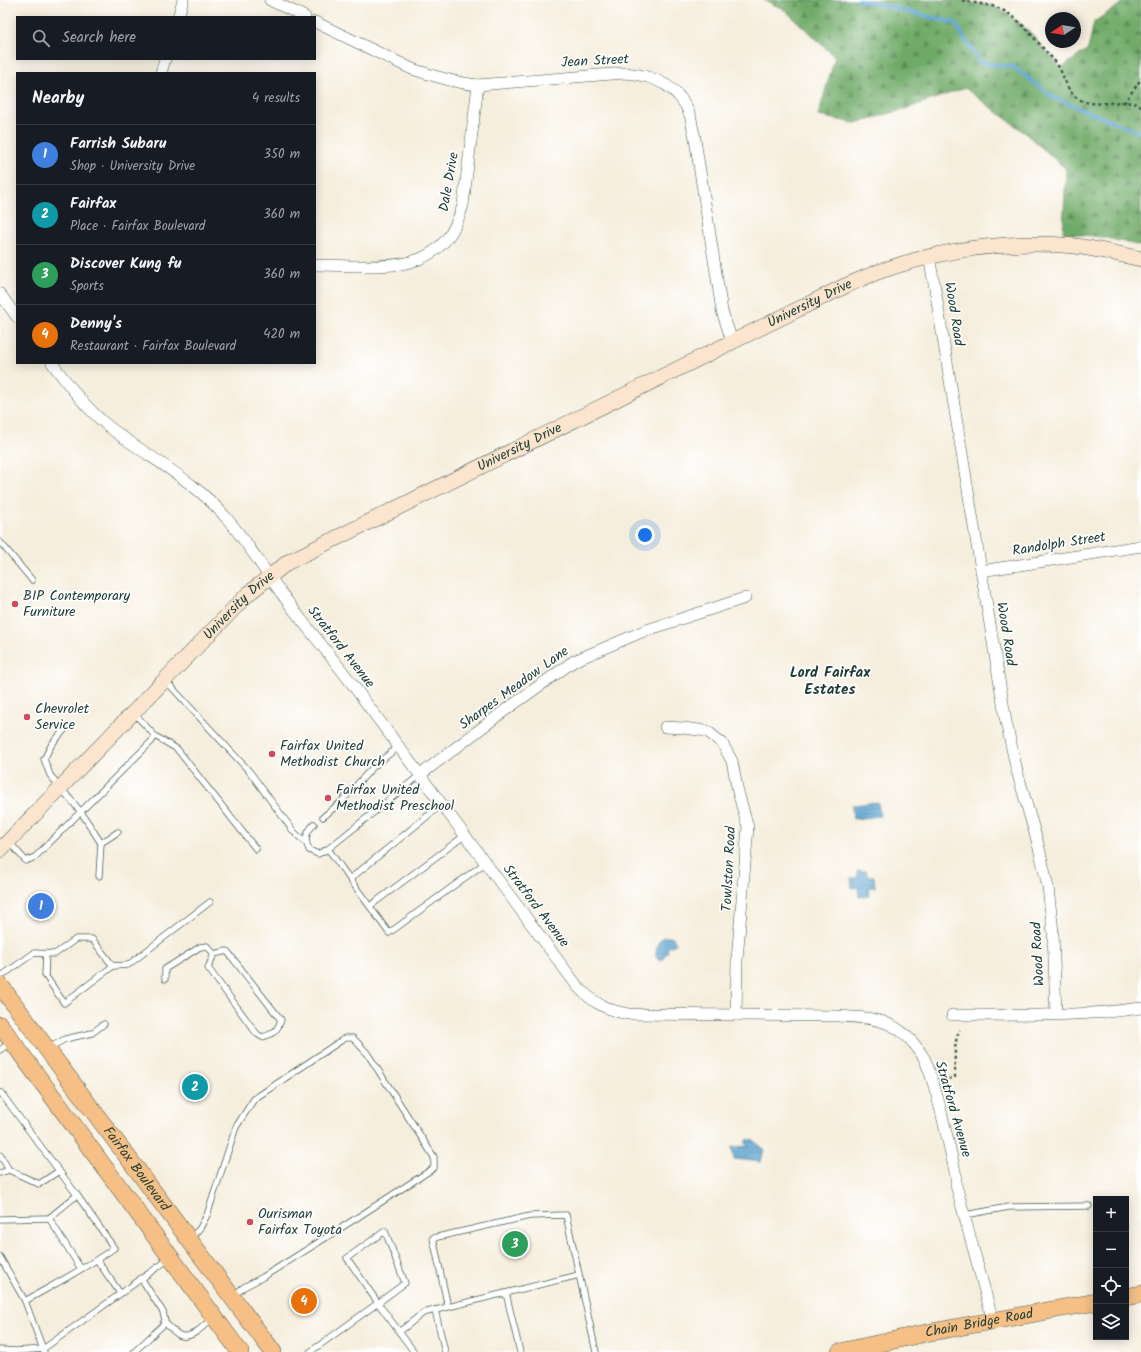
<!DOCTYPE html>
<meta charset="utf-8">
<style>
:root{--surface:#171b24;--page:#20242c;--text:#f1f3f6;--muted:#9ea1a6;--line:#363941;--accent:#d1495b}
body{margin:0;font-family:Kalam,sans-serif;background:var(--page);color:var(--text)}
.controls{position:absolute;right:12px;bottom:12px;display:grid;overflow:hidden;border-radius:0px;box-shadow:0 2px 10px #0003}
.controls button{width:36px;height:36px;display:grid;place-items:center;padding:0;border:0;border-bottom:1px solid var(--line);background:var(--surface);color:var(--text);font:20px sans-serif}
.compass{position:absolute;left:1045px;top:12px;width:36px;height:36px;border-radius:50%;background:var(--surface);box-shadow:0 2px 10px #0003;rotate:258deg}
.you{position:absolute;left:645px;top:535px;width:14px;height:14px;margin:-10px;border:3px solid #fff;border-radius:50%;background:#1a73e8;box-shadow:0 0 0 6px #1a73e833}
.badge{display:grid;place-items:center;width:26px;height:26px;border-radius:50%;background:var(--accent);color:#fff;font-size:13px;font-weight:700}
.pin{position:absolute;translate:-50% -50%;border:2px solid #fff;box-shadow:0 1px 4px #0006}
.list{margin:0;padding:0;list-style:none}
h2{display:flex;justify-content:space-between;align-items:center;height:52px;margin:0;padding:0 16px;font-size:17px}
h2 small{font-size:13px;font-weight:400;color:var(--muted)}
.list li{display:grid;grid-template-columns:26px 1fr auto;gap:12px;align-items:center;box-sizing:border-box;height:60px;padding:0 16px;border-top:1px solid var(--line)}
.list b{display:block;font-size:15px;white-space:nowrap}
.list p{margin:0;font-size:13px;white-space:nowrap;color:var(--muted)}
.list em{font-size:13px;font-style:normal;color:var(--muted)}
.icon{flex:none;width:22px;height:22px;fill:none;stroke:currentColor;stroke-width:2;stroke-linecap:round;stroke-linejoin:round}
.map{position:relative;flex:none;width:1141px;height:1352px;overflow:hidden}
.search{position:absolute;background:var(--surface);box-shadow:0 2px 10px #0003;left:16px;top:16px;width:300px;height:44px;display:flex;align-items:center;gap:10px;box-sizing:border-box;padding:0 14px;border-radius:0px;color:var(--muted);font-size:15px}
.panel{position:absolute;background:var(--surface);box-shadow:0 2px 10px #0003;left:16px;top:72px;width:300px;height:292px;border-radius:0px}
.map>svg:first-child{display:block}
.forest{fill:url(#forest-firs);stroke:#48744e}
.water{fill:url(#water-rules);stroke:#3c7082}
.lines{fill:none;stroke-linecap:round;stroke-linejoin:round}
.stream{stroke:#59a2d0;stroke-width:4}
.lane-casing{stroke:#3f584d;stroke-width:7}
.street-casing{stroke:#3f584d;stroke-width:12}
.secondary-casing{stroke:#3f584d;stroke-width:16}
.primary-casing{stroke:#3f584d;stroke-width:18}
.path{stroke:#3f584d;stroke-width:2.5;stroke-dasharray:3 3;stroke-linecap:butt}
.lane{stroke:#fff;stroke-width:5.5}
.street{stroke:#fff;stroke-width:11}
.secondary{stroke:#fbe5cf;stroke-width:15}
.primary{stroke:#f5bf86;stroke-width:17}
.poi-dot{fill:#d1495b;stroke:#fff;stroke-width:1.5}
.labels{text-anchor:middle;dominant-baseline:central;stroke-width:3.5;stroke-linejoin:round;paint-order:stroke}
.street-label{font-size:14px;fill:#1f3d34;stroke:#fff}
.poi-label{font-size:14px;fill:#1f3d34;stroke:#fff;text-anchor:start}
.neighbourhood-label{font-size:15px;font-weight:bold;fill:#1f3d34;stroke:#fff}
</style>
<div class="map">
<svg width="1141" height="1352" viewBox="0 0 1141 1352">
<defs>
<pattern id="forest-firs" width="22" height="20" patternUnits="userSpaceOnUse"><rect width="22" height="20" fill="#70aa68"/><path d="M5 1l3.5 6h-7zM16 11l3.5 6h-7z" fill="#5b8c56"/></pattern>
<pattern id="water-rules" width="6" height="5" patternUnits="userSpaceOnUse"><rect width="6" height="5" fill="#59a2d0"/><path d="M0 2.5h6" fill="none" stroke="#4985aa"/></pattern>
</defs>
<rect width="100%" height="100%" fill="#fff"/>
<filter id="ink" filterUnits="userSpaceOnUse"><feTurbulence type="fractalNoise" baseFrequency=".025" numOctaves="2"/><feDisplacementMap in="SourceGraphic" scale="8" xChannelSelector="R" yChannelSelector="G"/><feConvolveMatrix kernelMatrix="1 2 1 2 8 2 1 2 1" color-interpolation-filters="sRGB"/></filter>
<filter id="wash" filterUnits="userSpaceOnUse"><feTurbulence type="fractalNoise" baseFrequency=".012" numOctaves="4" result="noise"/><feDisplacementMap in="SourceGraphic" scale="16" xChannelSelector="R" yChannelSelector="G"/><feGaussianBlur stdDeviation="0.9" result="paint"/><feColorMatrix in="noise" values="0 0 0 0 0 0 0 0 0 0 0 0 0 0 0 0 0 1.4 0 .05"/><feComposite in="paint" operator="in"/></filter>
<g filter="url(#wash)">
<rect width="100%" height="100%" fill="#f6eedd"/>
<polygon class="forest" points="764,0 968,0 974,3 992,6 1009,14 1033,35 1043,48 1054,59 1060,69 1088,49 1094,22 1127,0 1141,0 1141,246 1102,237 1063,233 1066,169 1025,133 965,88 902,110 855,123 818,116 835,57 785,10"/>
<g class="water">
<polygon points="878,802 880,816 853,819 852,805"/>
<polygon points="857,871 866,871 867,876 874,876 875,887 868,888 869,896 859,897 858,887 852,888 851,878 858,878"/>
<path d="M663 937H673L676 944 667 948 668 952 664 956V959L659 960 656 956C656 948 657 942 663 937Z"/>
<polygon points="748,1139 754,1141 764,1149 761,1162 734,1159 732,1147 748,1146 745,1142"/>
</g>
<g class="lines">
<polyline class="stream" points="859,0 955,23 980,63 1014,67 1054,98 1141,133"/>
</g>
</g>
<g filter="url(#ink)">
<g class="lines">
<g class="lane-casing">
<g id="lane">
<polyline points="0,542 32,580"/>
<polyline points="165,680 249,771 294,832 306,843"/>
<polyline points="66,728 52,744 44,759 50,775 81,812 101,843 118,832"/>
<polyline points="155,736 177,749 256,849"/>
<polyline points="323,817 340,803 373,767 398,747"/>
<path d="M314 824C306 833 304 838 309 850L318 854 328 849 420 775"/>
<polyline points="9,842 26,861 35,857 151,742 155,736 134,713"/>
<polyline points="328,849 389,933 485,863"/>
<polyline points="99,876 101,843"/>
<polyline points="350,879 441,805"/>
<polyline points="370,906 464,836"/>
<polyline points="46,953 45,975 64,1003 113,966"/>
<polyline points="0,977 34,953 55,954 76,939 92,939 113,966 128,965 210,902"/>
<path d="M165 979V969L200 947 207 946 214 954 227 951 281 1020C277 1031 274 1034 262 1037L257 1034 208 968 214 954"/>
<polyline points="49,1048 65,1039 92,1033 104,1024"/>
<polyline points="0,1050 11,1042"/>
<polyline points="1,1093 77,1195"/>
<polyline points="0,1155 9,1170 0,1173"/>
<polyline points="9,1170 39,1184 59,1171"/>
<polyline points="965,1215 1009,1207 1089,1206"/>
<polyline points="0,1219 49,1218"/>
<polygon points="385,1231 405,1283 378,1303 347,1258"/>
<polyline points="191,1238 200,1228 207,1215 236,1127 254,1099 345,1038 353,1038 367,1053 434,1157 434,1168 327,1237 263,1277 244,1287 233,1296"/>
<polyline points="0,1257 25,1301 44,1352"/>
<polyline points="97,1260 120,1293"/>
<polyline points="506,1293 520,1352"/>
<path d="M25 1301C55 1284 86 1268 114 1248L77 1195 49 1218 81 1269"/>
<polyline points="448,1307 579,1275"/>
<polyline points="435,1310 445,1352"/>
<path d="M164 1322C169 1326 174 1332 179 1335 191 1341 204 1325 213 1318"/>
<polyline points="399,1332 423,1313 448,1307 433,1238 530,1216 566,1215 596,1352"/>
<polyline points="0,1350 16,1351 43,1349 169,1259"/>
<polyline points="134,1352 162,1326 165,1321 163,1312 141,1278"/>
<polyline points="310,1352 378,1303 414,1352"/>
</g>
</g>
<g class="street-casing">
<g id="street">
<polyline points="270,0 305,17"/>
<polyline points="178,17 183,0"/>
<path d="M315 22 412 69C434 76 456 83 478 85L624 73C653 75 679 85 690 115 692 121 692 128 694 133L722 311 732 341"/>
<polyline points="161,73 165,59"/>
<polyline points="929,257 935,289 1006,722 1017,771 1038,844 1048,887 1053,932 1056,1014"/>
<path d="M315 265C330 265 346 266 361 266 396 266 429 266 451 233 456 225 460 215 463 205L478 85"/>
<polyline points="0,294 17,317"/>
<path d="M52 363C70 387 88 411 113 430 154 461 195 480 229 521 249 545 266 573 285 598 308 630 335 660 358 692 432 791 505 889 578 987 594 1003 606 1010 628 1014L838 1016C854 1017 871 1017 886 1023 902 1029 915 1043 924 1058 930 1070 933 1083 937 1096 944 1122 950 1149 956 1176V1185L993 1321"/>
<polyline points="981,571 1141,546"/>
<polyline points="665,727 683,728 707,731 722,743 732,761 738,792 748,827 737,960 736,1015"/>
<polyline points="420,775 504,711 574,661 644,631 745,598"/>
<path d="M952 1015C1015 1015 1079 1017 1141 1008"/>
</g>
</g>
<g class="secondary-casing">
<g id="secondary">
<path id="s1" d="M0 850 248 594 288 562 845 286C857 281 869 275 881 271 943 249 1010 240 1075 246 1098 249 1119 254 1141 259"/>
</g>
</g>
<g class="primary-casing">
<g id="primary">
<path id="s2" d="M0 985 47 1049 273 1352"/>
<polyline points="0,1025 240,1352"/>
<polyline points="1126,1297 1141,1294"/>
<path id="s3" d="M840 1352 926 1333 1096 1302"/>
</g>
</g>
<g class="path">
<path d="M962 0C972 3 982 4 992 6 1014 12 1028 31 1043 48 1048 54 1054 59 1058 66 1065 77 1066 92 1079 99 1097 110 1122 96 1141 106"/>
<polyline points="1124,103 1141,79"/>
<path d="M943 1081 955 1077C955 1065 953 1040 960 1030"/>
</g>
<use href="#lane" class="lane"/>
<use href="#street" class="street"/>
<use href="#secondary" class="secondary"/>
<use href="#primary" class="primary"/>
</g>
</g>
<g class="poi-dot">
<circle cx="15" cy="604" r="4"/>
<circle cx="27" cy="717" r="4"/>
<circle cx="272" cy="754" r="4"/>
<circle cx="328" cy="798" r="4"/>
<circle cx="250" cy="1222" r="4"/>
</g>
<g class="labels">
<g class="street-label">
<text transform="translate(595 61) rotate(-3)">Jean Street</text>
<text transform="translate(449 182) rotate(-80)">Dale Drive</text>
<text stroke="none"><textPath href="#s1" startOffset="990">University Drive</textPath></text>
<text transform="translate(954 314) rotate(81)">Wood Road</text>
<text stroke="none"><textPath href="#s1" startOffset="666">University Drive</textPath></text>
<text transform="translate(1059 544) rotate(-9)">Randolph Street</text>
<text stroke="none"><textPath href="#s1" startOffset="342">University Drive</textPath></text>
<text transform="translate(1006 634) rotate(81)">Wood Road</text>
<text transform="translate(341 647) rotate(52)">Stratford Avenue</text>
<text transform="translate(514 688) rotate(-36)">Sharpes Meadow Lane</text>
<text transform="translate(729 869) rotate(-87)">Towlston Road</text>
<text transform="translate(536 906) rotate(53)">Stratford Avenue</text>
<text transform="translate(1038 954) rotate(-93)">Wood Road</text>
<text transform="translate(953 1109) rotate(74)">Stratford Avenue</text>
<text stroke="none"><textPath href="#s2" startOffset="229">Fairfax Boulevard</textPath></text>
<text stroke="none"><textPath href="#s3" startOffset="142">Chain Bridge Road</textPath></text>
</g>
<g class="poi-label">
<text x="23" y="596">BIP Contemporary<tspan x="23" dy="16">Furniture</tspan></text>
<text x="35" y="709">Chevrolet<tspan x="35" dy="16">Service</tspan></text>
<text x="280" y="746">Fairfax United<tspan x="280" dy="16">Methodist Church</tspan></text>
<text x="336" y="790">Fairfax United<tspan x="336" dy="16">Methodist Preschool</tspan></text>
<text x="258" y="1214">Ourisman<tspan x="258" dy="16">Fairfax Toyota</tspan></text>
</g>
<g class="neighbourhood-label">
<text x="830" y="673">Lord Fairfax<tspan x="830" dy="17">Estates</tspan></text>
</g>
</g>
</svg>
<div class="controls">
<button>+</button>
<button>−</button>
<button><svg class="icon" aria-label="locate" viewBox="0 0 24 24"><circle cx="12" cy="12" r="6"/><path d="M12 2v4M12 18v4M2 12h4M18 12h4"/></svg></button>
<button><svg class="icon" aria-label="layers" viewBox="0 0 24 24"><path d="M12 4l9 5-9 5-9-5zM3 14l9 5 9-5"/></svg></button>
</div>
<svg class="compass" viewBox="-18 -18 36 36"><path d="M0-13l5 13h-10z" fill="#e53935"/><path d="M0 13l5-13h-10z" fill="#9ea1a6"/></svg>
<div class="you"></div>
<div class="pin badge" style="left:41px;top:906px;background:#3f7fe0">1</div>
<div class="pin badge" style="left:195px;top:1087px;background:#0f9aa8">2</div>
<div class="pin badge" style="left:515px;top:1244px;background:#2e9e5b">3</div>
<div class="pin badge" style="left:304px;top:1301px;background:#e8710a">4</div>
<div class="search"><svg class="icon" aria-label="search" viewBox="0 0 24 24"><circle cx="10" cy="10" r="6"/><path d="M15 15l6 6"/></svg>Search here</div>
<section class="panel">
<h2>Nearby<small>4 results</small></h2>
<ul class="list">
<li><span class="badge" style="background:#3f7fe0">1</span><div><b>Farrish Subaru</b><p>Shop · University Drive</p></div><em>350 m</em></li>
<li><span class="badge" style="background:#0f9aa8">2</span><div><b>Fairfax</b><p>Place · Fairfax Boulevard</p></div><em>360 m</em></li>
<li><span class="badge" style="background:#2e9e5b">3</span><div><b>Discover Kung fu</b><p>Sports</p></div><em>360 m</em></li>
<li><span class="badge" style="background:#e8710a">4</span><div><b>Denny's</b><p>Restaurant · Fairfax Boulevard</p></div><em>420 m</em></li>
</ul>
</section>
</div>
